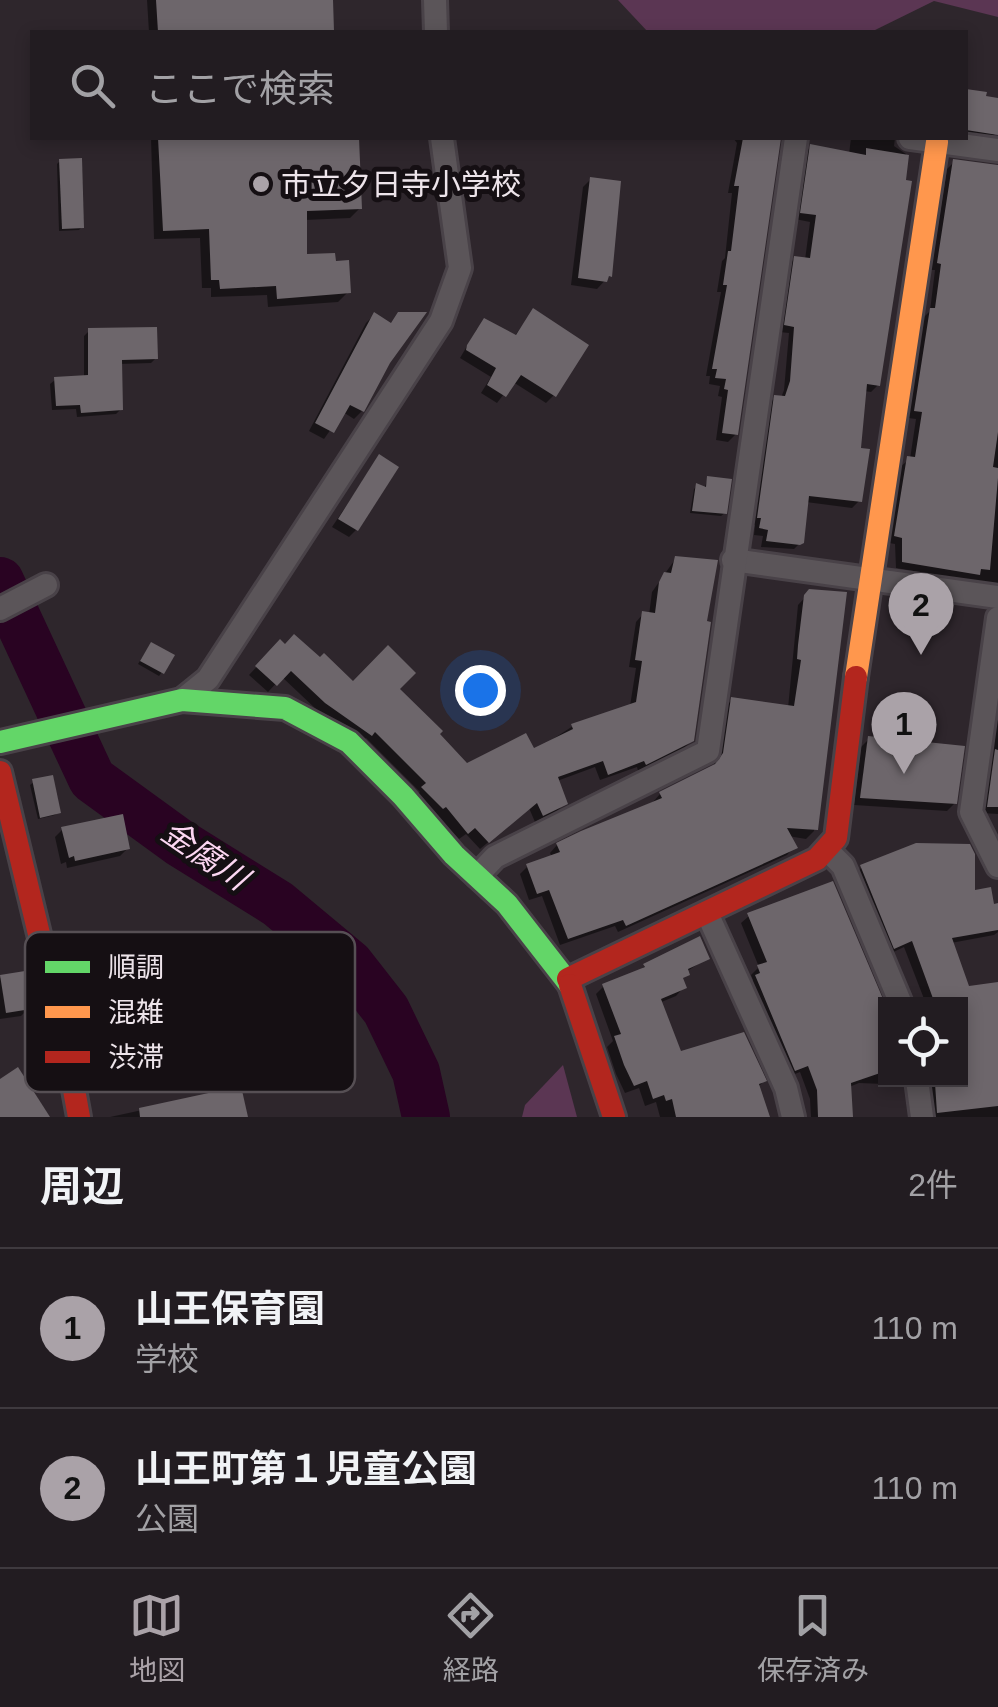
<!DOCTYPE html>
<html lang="ja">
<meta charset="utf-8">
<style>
:root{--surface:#221c21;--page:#2a252a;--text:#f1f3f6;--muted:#a2a1a5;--line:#3f3a3f;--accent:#aaa2a8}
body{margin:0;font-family:Helvetica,"Noto Sans JP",sans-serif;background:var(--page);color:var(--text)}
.controls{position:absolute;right:30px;bottom:30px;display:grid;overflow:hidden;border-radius:0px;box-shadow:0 5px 15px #0003}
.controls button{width:90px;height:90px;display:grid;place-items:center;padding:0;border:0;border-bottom:2px solid var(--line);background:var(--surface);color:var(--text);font:50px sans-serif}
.you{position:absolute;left:480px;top:690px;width:35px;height:35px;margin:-25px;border:8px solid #fff;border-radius:50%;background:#1a73e8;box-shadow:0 0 0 15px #1a73e833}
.badge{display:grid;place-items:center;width:65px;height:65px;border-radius:50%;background:var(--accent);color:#111;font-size:32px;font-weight:700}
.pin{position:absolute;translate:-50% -82px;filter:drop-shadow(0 2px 5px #0008)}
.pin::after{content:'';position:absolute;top:52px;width:35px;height:30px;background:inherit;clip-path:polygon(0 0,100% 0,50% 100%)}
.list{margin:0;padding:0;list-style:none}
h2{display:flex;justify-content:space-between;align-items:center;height:130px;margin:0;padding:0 40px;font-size:42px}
h2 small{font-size:32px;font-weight:400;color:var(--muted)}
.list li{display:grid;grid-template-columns:65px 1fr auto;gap:30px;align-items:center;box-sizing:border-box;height:160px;padding:0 40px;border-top:2px solid var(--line)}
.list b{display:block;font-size:38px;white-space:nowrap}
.list p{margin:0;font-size:32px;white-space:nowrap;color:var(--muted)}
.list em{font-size:32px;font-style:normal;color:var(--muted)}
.icon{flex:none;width:55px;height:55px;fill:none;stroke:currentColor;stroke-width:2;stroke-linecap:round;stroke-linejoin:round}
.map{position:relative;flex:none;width:998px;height:1117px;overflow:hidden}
.search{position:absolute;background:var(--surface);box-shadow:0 5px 15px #0003;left:30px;right:30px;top:30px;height:110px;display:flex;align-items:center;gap:25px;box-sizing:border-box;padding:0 35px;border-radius:0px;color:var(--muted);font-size:38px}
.sheet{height:450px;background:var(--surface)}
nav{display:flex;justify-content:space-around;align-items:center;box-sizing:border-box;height:140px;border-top:2px solid var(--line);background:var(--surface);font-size:28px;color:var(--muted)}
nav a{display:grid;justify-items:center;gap:5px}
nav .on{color:var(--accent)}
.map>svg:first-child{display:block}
.green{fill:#5b3653}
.shadow{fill:#0007}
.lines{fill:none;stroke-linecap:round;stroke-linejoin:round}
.river{stroke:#290322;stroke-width:48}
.building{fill:#6d666b}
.street-casing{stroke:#494248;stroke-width:28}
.fast-casing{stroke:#494248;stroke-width:28}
.slow-casing{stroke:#494248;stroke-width:28}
.jam-casing{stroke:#494248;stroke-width:28}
.street{stroke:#5b5559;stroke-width:22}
.fast{stroke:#63d668;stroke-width:22}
.slow{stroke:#ff974d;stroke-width:22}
.jam{stroke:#b3261e;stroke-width:22}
.poi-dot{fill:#aaa2a8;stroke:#150f13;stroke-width:4}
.labels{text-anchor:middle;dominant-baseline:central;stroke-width:10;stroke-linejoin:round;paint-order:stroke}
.poi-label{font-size:30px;fill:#ede4ea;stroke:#150f13;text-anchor:start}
.water-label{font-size:32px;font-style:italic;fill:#fcd7f2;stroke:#150f13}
.key{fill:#150f13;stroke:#564f54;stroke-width:2.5}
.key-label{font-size:28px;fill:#ede4ea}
</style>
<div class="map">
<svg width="998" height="1117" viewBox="0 0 998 1117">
<rect width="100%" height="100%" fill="#2e262c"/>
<g class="green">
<polygon points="618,0 998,0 998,17 934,1 871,32 648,32"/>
<polygon points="563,1065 577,1117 522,1117 525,1105"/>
</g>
<g class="shadow">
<polygon points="147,0 330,0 331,32 149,32"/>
<polygon points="966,92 998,100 995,134 988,141 966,137"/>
<polygon points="151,138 356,138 360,208 350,218 305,220 305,257 348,292 338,302 268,307 267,295 211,297 211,288 202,288 200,238 154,239"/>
<polygon points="733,138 779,138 736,434 728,442 716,440 722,397 718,396 720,386 709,384 710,376 706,376 721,292 717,292 722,261 725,258 732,193 728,193 737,143"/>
<polygon points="851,138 895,138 894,146 906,154 878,385 871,392 864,391 858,450 859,501 852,508 806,502 801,542 794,549 761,547 763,536 754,535 755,525 751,524 768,404 775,398 781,398 784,390 789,333 779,332 788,265 795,258 805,260 810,222 795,219 804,153 811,147 849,154"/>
<polygon points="60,161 82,227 79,230 59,231 57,164"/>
<polygon points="954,162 998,170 998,585 896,568 895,544 889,543 901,466 910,459 916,419 908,418 924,317 930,311 935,270 931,270 947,169"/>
<polygon points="591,179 610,275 597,289 571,285 583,187"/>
<polygon points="533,311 554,395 546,403 513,382 497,403 481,393 491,377 460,358 477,329 514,337"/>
<polygon points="374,315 388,362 362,411 354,419 343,412 324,439 309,431 366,323"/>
<polygon points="89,331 156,358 151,363 119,364 121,409 116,414 77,417 76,409 52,410 50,384 55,380 84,378 84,336"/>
<polygon points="379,457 356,530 349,537 332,527"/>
<polygon points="708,479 725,513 721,516 690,513 694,489 697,486 704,489"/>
<polygon points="676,558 704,624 692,740 684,748 638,771 637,767 600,780 595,767 557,781 565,803 557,811 535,822 529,808 480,849 466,834 459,839 415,796 420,792 366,738 362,742 317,710 282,677 268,692 249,675 280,642 353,685 397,689 466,766 533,752 573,726 630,706 636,668 629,667 636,622 643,614 649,615 652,592"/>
<polygon points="810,592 844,594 814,831 806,839 788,836 794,847 787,855 618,932 615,926 560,945 542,896 529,900 520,874 528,866 552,857 550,853 557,845 653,802 660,794 714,766 724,708 732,700 788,708 798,605"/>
<polygon points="148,648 162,672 159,676 138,664"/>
<polygon points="998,692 998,814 981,813"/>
<polygon points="869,739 955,803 947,811 854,805 861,747"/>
<polygon points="34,782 58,812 55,815 38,819 30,785"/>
<polygon points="63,829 127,849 120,856 67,868 66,862 61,864 55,837"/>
<polygon points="862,867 972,893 992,906 998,906 998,932 994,935 951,943 968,989 998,985 998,1117 929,1117 928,1080 960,1080 960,1004 923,1004 926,1004 904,947 887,955 854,875"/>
<polygon points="749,916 886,1007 888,1080 883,1084 859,1083 849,1087 850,1117 811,1117 810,1099 800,1072 787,1077 749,985 753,980 751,975 759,967 741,923"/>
<polygon points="707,958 686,972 682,980 684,987 676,996 659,1003 679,1054 764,1081 758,1087 767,1117 660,1117 656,1102 645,1106 639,1088 625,1093 616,1074 607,1047 613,1041 596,994 604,986 638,972 645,966"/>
<polygon points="22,974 29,1008 21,1016 0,1019 0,978"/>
<polygon points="239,1089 245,1117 110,1117"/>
</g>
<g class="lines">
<polyline class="river" points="0,581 92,779 180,843 278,904 350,964 386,1010 416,1072 426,1117"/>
</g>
<g class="building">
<polygon points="156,0 333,0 334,32 158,32"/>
<polygon points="966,89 987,92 986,96 998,98 998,135 966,130"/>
<polygon points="158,138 359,138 362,209 307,211 307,254 335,253 336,261 349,260 351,293 277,299 276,286 220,289 219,280 211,280 209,229 163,231"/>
<polygon points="743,138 781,138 738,435 722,433 728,390 724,389 726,379 715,378 717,369 712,369 727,285 723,285 728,251 731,251 739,186 734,186"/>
<polygon points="810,144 866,155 866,148 909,155 906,180 912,181 880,386 867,384 861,448 870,449 862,502 809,496 804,543 800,545 766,541 768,530 759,528 761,518 757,518 774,395 785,396 790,381 794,327 784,325 794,256 810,258 816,215 800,213"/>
<polygon points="82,158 84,228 62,229 59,159"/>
<polygon points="953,159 998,165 998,432 993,467 998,468 998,478 990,570 981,569 980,575 902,562 902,538 894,536 907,456 915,457 922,412 914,411 930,308 935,308 941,264 937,263"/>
<polygon points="590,177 621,181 612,277 609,276 607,282 578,278"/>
<polygon points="533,308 589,345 556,397 521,375 506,397 487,385 496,368 466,350 467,345 484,318 516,335"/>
<polygon points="374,312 391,323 398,312 427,312 390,363 364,412 350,405 334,433 315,423"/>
<polygon points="157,327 158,359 122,360 123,410 81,413 80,405 56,406 54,377 88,375 88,328"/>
<polygon points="379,454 399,467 358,531 338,519"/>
<polygon points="707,476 732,479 727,514 692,511 696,483 706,487"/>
<polygon points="675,556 718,560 707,621 711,622 694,741 646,765 644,761 608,775 603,761 558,777 568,804 543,816 537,803 489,843 475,828 468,834 446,807 443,809 421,787 426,783 375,732 372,736 325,703 291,671 277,686 255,666 280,639 285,644 294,634 320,657 324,653 353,681 388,645 416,673 400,689 443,731 440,734 467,763 526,733 534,748 573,729 571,724 636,702 642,661 635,660 642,611 655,613 659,582 664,572 671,573"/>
<polygon points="809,589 847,592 818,830 787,828 798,848 626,926 623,920 568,939 549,890 537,894 526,864 560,852 556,843 581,831 662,798 659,792 715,764 723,753 731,697 794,706 801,660 797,659 798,645 804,595"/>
<polygon points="151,642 175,655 164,674 140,661"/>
<polygon points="868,736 965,746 957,804 860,798"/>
<polygon points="995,749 998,750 998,807 987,807"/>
<polygon points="53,775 61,813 40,818 32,779"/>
<polygon points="123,814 130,849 75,861 74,856 69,858 61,827"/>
<polygon points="916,843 970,844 975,854 975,890 991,887 994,904 998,903 998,930 952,938 969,986 998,982 998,1106 937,1113 935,1083 960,1080 960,1004 935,1004 912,941 894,949 860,865"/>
<polygon points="833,881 886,1006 886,1071 851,1083 853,1117 818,1117 817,1090 808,1066 795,1071 755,975 760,973 757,965 767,962 747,913"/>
<polygon points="700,936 710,959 688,969 690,975 683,978 687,988 661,999 681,1051 744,1032 767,1081 759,1084 770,1117 676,1117 672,1099 666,1101 664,1095 653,1099 647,1081 634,1086 624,1065 614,1036 621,1034 602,984 645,967 643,964"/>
<polygon points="25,971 31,1009 6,1013 0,975"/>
<polygon points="18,1067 50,1117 0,1117 0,1079"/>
<polygon points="241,1086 248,1117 140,1117 139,1108"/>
</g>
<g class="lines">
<g class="street-casing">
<g id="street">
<polyline points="435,0 436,32"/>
<polyline points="910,138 998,150"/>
<polyline points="733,560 998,597"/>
<polyline points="0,609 46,585"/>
<polyline points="998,618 971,812 998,866"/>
<polyline points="182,700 208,679 441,321 460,268 442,138"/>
<polyline points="827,850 843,866 901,1004"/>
<polyline points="477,876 495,857 708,751 796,138"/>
<polyline points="707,913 786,1088 793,1117"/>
<polyline points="917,1080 922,1117"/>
</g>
</g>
<g class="fast-casing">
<polyline id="fast" points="0,742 182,700 285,708 349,742 403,796 454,855 507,904 570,985"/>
</g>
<g class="slow-casing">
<polyline id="slow" points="856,677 937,142"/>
</g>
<g class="jam-casing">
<g id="jam">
<polyline points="0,772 66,1046 79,1117"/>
<polyline points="568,979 817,859 836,838 856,677"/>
<polyline points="570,985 614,1117"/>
</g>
</g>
<use href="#street" class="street"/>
<use href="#fast" class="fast"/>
<use href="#slow" class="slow"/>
<use href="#jam" class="jam"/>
</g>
<circle class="poi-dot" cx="261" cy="184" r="10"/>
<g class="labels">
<g class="poi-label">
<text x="281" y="184">市立夕日寺小学校</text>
</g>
<g class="water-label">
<text transform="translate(205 855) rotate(34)">金腐川</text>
</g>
</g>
<rect x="25" y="932" width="330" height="160" rx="15" class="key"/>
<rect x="45" y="961" width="45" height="12" fill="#63d668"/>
<rect x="45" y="1006" width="45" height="12" fill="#ff974d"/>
<rect x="45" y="1051" width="45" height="12" fill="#b3261e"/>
<g class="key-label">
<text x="108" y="977">順調</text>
<text x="108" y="1022">混雑</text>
<text x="108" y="1067">渋滞</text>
</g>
</svg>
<div class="controls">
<button><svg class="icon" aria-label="locate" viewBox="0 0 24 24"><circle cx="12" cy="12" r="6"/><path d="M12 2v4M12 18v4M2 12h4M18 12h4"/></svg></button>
</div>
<div class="you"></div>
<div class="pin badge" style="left:904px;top:774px">1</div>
<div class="pin badge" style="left:921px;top:655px">2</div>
<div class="search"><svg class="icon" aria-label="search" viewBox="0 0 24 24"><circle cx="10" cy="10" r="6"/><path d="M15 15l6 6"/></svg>ここで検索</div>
</div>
<section class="sheet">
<h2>周辺<small>2件</small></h2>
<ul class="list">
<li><span class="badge">1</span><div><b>山王保育園</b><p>学校</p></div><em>110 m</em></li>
<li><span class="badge">2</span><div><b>山王町第１児童公園</b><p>公園</p></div><em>110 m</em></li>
</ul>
</section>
<nav>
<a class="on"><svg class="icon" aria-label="map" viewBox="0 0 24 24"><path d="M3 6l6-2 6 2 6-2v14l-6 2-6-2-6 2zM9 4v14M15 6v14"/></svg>地図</a>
<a><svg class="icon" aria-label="directions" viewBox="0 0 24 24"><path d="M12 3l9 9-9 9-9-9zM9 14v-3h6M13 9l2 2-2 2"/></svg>経路</a>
<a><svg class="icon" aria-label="saved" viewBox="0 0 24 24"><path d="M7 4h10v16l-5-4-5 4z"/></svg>保存済み</a>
</nav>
